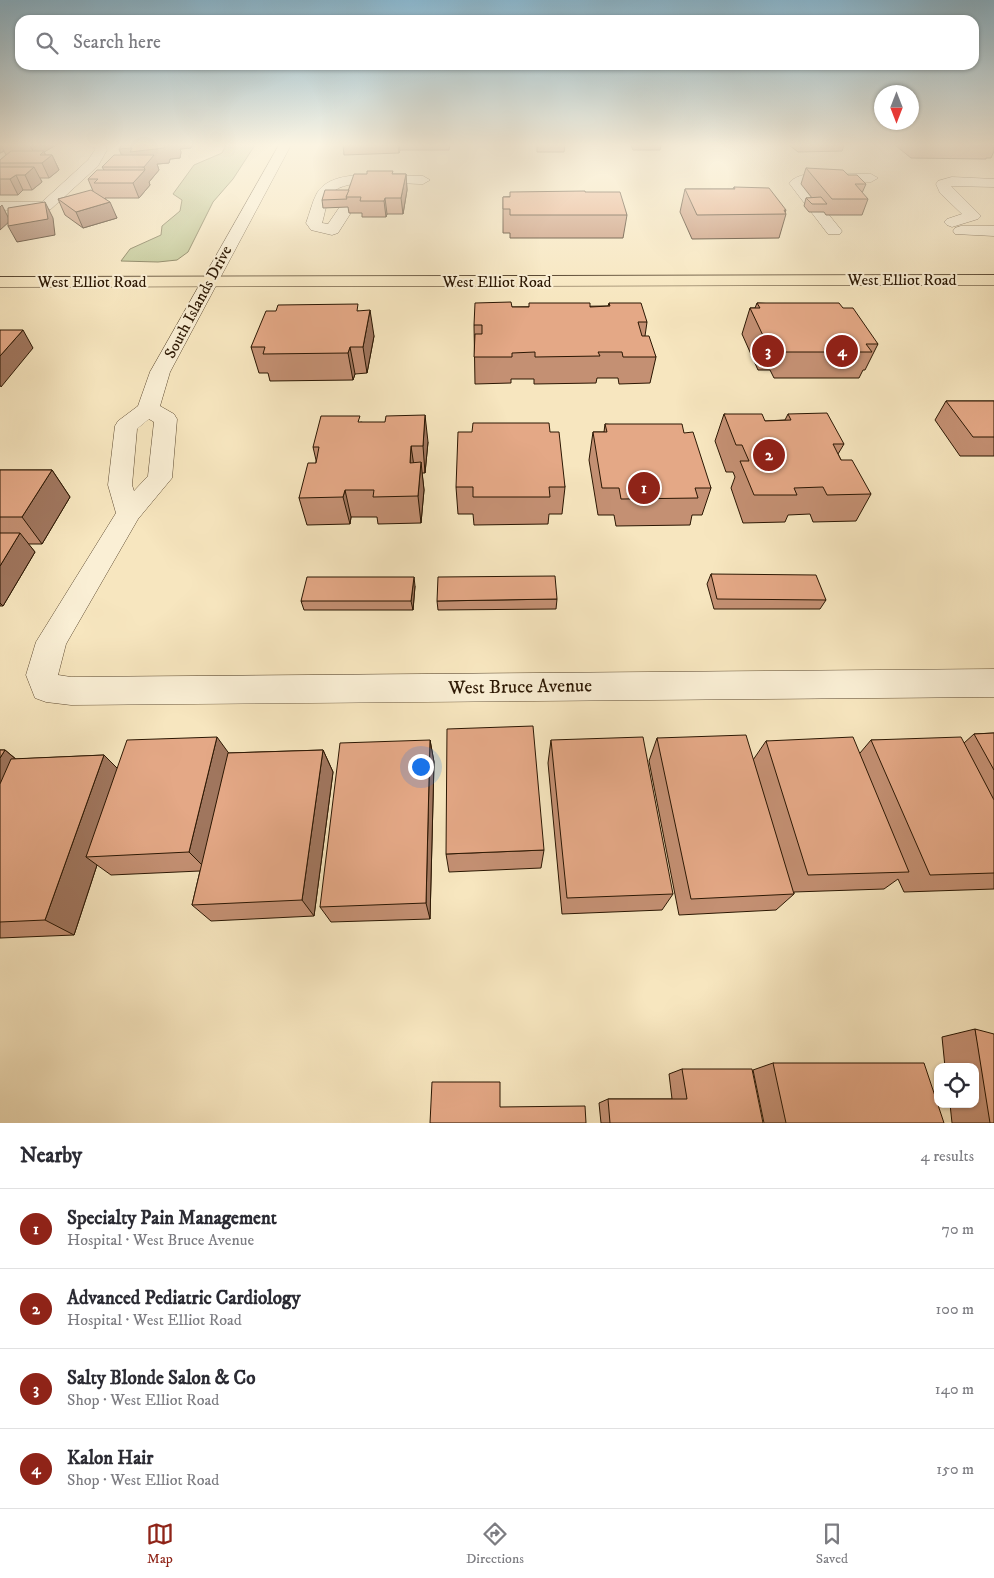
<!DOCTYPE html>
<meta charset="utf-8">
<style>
:root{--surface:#fff;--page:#f2f2f3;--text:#2b2b33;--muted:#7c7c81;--line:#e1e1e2;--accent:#8f2418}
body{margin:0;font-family:"IM FELL DW Pica",serif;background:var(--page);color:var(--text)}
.controls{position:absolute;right:15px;bottom:15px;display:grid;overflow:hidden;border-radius:10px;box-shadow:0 1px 4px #0004}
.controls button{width:45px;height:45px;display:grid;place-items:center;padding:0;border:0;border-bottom:1px solid var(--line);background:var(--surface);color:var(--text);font:25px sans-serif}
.compass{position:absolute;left:874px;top:85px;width:45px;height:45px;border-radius:50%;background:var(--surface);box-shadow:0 1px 4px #0004;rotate:180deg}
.you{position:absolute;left:420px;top:766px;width:18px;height:18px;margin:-12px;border:4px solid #fff;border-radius:50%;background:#1a73e8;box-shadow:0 0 0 8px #1a73e833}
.badge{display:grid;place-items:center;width:32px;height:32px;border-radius:50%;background:var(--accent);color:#fff;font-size:16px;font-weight:700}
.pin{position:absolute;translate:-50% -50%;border:2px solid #fff;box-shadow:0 1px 5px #0006}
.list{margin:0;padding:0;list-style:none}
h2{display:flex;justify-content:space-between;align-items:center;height:65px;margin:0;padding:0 20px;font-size:21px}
h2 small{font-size:16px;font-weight:400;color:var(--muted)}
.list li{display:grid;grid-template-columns:32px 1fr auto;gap:15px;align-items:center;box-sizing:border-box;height:80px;padding:0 20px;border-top:1px solid var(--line)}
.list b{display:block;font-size:19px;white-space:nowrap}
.list p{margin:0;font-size:16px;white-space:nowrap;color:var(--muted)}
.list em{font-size:16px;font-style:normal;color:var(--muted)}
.icon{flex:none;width:28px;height:28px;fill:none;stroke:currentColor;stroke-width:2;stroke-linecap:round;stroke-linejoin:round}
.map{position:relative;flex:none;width:994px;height:1123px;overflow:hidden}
.search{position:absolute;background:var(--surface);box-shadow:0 1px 4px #0004;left:15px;right:15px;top:15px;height:55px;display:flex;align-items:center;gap:12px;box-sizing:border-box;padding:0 18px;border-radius:15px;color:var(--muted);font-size:19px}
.sheet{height:385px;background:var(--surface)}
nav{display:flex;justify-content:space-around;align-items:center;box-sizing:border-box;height:70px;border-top:1px solid var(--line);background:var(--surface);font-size:14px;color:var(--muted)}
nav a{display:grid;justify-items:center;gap:2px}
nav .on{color:var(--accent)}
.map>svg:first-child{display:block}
.green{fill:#bdc491;stroke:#746e4a}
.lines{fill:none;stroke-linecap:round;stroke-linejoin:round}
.minor-casing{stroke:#5e4b32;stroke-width:1}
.major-casing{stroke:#2b1703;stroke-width:1}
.minor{fill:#faefd5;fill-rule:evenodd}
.major{fill:#f7e6bf;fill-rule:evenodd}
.wall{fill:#c49073;stroke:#2b1703}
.shaded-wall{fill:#a0765e;stroke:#2b1703}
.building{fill:#e4a886;stroke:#2b1703}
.labels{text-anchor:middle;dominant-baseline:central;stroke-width:4;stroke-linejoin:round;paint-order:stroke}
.far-street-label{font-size:16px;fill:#2b1703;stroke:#faefd5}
.street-label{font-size:19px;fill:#2b1703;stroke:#faefd5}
</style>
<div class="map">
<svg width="994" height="1123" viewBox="0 0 994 1123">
<rect width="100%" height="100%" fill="#f7e6bf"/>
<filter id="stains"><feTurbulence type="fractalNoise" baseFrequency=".004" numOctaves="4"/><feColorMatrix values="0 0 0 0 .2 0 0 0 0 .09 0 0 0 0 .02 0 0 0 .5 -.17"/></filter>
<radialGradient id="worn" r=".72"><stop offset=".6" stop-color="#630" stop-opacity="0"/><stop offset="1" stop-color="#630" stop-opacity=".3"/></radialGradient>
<polygon class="green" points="226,145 255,145 233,179 213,202 188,252 177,260 158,262 121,261 130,249 161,235 162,226 180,211 182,200 173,194 194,165 222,153"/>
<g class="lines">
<g class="minor-casing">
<g id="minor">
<polygon points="93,145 105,145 107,150 98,166 51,209 0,210 0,202 42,202 88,160 95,150"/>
<path d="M279 145H291L170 372 160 406 174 414 177 419 172 478 138 519 66 644 58 675 71 677 994 669V697L71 705 46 702 35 698 26 675 36 642 116 513 108 485 115 426 118 421 138 406 150 372ZM149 419 154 422 148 476 134 491 132 485 137 429Z"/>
<path d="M832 173 871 174 878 178 871 182 820 181 804 184 842 231 840 234H828L789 183C798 172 819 173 832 173Z"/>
<path d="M387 175 423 176 430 180 423 184C403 184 345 177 332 193 326 201 325 214 322 223L328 224 341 205H351L354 208 338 233 332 235 311 230 306 223C310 213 312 202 317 193 330 172 365 175 387 175Z"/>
<polygon points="952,177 994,179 994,187 951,186 981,216 978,219 952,227 947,225 944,222 947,219 962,214 940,193 936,184 938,181"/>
<polygon points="961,226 994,226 994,236 955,234 953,231 955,228"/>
</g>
</g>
<g class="major-casing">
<polygon id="major" points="994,275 994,285 0,287 0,277"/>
</g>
<use href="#minor" class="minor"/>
<use href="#major" class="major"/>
</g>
<g class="wall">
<polygon points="0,145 56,145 44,152 46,155 52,155 59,170 49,178 40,178 42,182 32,190 23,190 18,195 0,195 0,160 6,155 4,151 0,153"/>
<polygon points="122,145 192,145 191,148 180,149 181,152 180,158 170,159 169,163 157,164 159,170 149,182 150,185 139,198 105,198 117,218 83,228 65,215 58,199 93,191 88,179 104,170 102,167 122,155"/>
<polygon points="343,145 450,145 449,150 400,150 399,153 344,155"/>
<polygon points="537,145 565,145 564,152 537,152"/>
<polygon points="631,145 661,145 660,150 633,150"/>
<polygon points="789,145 844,145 842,151 798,152"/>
<polygon points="895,145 994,145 994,151 991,158 986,158 986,159 911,158"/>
<polygon points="806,168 848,175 866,184 862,193 868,199 862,215 826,215 824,212 809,212 804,206 806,198 812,198 801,184"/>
<polygon points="393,174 406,174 407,190 403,214 387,214 386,217 362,217 362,213 349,213 348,207 323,208 322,200"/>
<polygon points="734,187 786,210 785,213 786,214 779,238 692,239 680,212 685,189 733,189"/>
<polygon points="585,192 627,215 623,238 510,238 510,233 503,233 503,197"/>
<polygon points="609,303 647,322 645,336 656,357 650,383 619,384 618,378 597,378 596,383 534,384 534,379 511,379 511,383 475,384 474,325 512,307 608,306"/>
<polygon points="757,303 843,308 878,344 865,370 863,370 859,378 774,378 770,370 758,370 742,334 750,308 755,308"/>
<polygon points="359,311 374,336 367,373 355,374 353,380 270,381 268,373 259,373 251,347"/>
<polygon points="946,401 994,401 994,456 960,456 935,420"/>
<polygon points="724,414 765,421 785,420 788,414 844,444 838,454 841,460 871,494 856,521 813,522 810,514 788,515 785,522 743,523 731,488 735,477 733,472 726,472 715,441"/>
<polygon points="361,422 428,442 425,473 422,473 424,490 421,523 378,524 377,517 351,517 350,524 307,525 299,498 316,463 316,460 313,447"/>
<polygon points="605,424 684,433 711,488 702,515 692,515 690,525 616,526 614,515 598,515 589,460 593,432 604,432"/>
<polygon points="550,432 565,487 562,514 549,514 548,524 474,525 473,514 458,514 456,487"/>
<polygon points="0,470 52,470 70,497 42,544 28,544 35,552 3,606 0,606"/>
<polygon points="711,574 826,600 820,609 714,609 707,584"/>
<polygon points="415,586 413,610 304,610 301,601"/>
<polygon points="557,599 556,609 438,610 437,601"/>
<polygon points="994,733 994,889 904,892 898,879 884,889 794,892 794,894 776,910 679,915 649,761 657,738 753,760 766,741 860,753 871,740 964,743 974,734"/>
<polygon points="430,740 434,762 430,919 331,922 320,907"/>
<polygon points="551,740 673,894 662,910 562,914 548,763"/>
<polygon points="0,750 5,750 16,759 104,755 117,768 229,753 323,750 333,772 314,916 211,921 192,905 200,871 111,875 97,865 74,935 0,938"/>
<polygon points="544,850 541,868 449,872 446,854"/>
<polygon points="975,1029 994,1123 952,1123 950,1104 975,1104 975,1067 945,1067 942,1037"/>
<polygon points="773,1063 944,1123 764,1123 753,1070"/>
<polygon points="682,1069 763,1123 601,1123 599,1103 608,1099 672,1099 669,1074"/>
</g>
<g class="shaded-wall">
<polygon points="0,145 1,145 4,151 0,153"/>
<polygon points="30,145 56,145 44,152 47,159 52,155 59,170 49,178 42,163 36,157"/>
<polygon points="133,145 192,145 191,148 180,149 181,152 180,158 170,159 169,163 157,164 159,170 149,182 150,185 139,198 133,183 145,170 144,167 125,164 119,149"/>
<polygon points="398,145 399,145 400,150 399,153"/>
<polygon points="34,167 42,182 32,190 25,175"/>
<polygon points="406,174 407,190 403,214 401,198"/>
<polygon points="16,175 23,190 18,195 10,179"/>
<polygon points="385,198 387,214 386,217 384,201"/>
<polygon points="45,202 53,218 55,235 17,242 8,226"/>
<polygon points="110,202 117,218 83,228 76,212"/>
<polygon points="2,205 10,221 0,230 0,207"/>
<polygon points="370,310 374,336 367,373 363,347"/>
<polygon points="23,330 33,348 1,387 0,385 0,356"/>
<polygon points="350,347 355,374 353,380 348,353"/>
<polygon points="425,415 428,442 425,473 423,446"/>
<polygon points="411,446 415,473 410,463"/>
<polygon points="421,462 424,490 421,523 418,496"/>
<polygon points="52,470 70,497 42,544 22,517"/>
<polygon points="345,490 351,517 350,524 343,497"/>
<polygon points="20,533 35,552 3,606 0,603 0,566"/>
<polygon points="414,577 415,586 413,610 411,601"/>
<polygon points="217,737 233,759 207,870 189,852"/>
<polygon points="430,740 434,762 430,919 426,903"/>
<polygon points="5,750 32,773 0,821 0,758"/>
<polygon points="323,750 333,772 314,916 302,900"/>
<polygon points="104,755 126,777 86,857 97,865 74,935 45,920"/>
</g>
<g class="building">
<polygon points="122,145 165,145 164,148 130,152 132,148 119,149"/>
<polygon points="11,151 44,151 40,155 52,155 42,163 0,163 0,160"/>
<polygon points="114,155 154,155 144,167 102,167"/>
<polygon points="0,167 34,167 25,175 16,175 10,179 0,179"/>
<polygon points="806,168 843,170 848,175 857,175 866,184 855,184 868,199 832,199"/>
<polygon points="97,170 145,170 133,183 94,183 98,179 88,179"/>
<polygon points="367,171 393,171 392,174 406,174 401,198 385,198 384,201 360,201 361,197 346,197 354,174 367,174"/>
<polygon points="734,187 769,188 786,210 784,210 786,214 697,215 685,189 735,189"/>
<polygon points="91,190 110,202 76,212 58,199"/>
<polygon points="325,190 349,190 346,197 347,199 322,200"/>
<polygon points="585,191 585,192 620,192 627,215 510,215 510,209 503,209 503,197 510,197 510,192"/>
<polygon points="821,197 827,204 812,204 806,198"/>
<polygon points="45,202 48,219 8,226 8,208"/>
<polygon points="511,302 512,307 529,307 529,303 590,303 590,307 610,306 609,303 641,303 647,322 638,322 642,336 649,336 656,357 623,357 622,352 598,352 600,356 535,357 535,352 512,353 512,357 474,357 475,334 482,334 482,325 474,325 475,303"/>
<polygon points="757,303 839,303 843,308 853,308 878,344 866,344 872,352 783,352 779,344 767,344 750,308 760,308"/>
<polygon points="358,304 357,311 370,310 363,347 350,347 348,353 263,354 265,347 251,347 266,311 276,311 278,305"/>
<polygon points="0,330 23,330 0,356"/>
<polygon points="946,401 994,401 994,437 973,437"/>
<polygon points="827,413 844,444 833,444 841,460 852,460 871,494 827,495 823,487 794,488 797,495 754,495 740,461 749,461 742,445 736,445 724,414 762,414 765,421 791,420 788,414"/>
<polygon points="425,415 423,446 411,446 410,463 421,462 418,496 373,497 374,490 345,490 343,497 299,498 308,463 316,463 319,447 313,447 321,416 360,416 358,422 385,422 386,416"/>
<polygon points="473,423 549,423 550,432 559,432 565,487 549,487 550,497 473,497 473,487 456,487 458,432 472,432"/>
<polygon points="605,424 682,424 684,433 693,432 711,488 695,488 698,498 621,499 619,488 602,488 593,432 607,432"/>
<polygon points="0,470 52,470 22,517 0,517"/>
<polygon points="0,533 20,533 0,566"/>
<polygon points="711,574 816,575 826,600 717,599"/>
<polygon points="555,576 557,599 437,601 438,577"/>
<polygon points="307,577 414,577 411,601 301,601"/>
<polygon points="533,726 544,850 446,854 447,729"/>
<polygon points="994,733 994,770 974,734"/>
<polygon points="746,735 794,894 691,899 657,738"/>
<polygon points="217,737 189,852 86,857 127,740"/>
<polygon points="643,737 673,894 567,898 551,740"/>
<polygon points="853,737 909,872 808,875 766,741"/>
<polygon points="961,737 994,800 994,873 930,875 871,740"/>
<polygon points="430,740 426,903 320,907 340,743"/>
<polygon points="0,750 5,750 0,758"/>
<polygon points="323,750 302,900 192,905 228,753"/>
<polygon points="104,755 45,920 0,922 0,784 11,759"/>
<polygon points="975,1029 994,1034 994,1123 990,1123"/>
<polygon points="773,1063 924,1063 944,1123 786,1123"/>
<polygon points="682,1069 752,1069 763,1123 610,1123 608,1099 687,1099"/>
<polygon points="432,1082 500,1082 500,1107 585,1106 586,1123 430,1123"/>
</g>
<linearGradient id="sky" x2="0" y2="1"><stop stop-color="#8ab9d2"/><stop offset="0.48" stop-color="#fbf4e2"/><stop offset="1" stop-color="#fbf4e2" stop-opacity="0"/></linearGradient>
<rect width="994" height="302" fill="url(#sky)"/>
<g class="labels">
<g class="far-street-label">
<text x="902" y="280">West Elliot Road</text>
<text x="92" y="282">West Elliot Road</text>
<text x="497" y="282">West Elliot Road</text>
<text transform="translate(198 302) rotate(-62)">South Islands Drive</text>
</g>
<g class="street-label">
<text transform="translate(520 687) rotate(-1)">West Bruce Avenue</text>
</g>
</g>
<rect width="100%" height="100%" filter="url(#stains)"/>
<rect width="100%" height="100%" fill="url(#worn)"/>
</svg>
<div class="controls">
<button><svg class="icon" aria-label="locate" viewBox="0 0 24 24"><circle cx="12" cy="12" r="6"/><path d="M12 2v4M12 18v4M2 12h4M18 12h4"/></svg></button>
</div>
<svg class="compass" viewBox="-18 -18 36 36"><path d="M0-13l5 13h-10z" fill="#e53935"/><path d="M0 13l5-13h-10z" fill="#7c7c81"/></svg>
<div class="you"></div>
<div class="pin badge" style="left:644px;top:488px">1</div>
<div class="pin badge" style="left:769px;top:455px">2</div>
<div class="pin badge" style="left:768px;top:351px">3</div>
<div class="pin badge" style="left:842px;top:351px">4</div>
<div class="search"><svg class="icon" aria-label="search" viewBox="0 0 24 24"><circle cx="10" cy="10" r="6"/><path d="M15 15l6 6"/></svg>Search here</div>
</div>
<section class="sheet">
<h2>Nearby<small>4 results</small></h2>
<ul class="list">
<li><span class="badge">1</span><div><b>Specialty Pain Management</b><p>Hospital · West Bruce Avenue</p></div><em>70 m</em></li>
<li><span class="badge">2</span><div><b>Advanced Pediatric Cardiology</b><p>Hospital · West Elliot Road</p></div><em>100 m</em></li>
<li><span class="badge">3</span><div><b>Salty Blonde Salon &amp; Co</b><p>Shop · West Elliot Road</p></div><em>140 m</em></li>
<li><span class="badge">4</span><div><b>Kalon Hair</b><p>Shop · West Elliot Road</p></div><em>150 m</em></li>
</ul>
</section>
<nav>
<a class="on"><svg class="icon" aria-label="map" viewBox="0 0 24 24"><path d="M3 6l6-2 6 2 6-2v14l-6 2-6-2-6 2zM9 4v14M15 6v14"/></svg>Map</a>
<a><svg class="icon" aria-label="directions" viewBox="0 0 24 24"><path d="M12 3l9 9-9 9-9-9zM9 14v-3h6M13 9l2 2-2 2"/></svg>Directions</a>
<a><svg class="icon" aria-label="saved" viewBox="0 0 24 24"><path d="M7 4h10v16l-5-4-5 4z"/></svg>Saved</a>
</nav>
